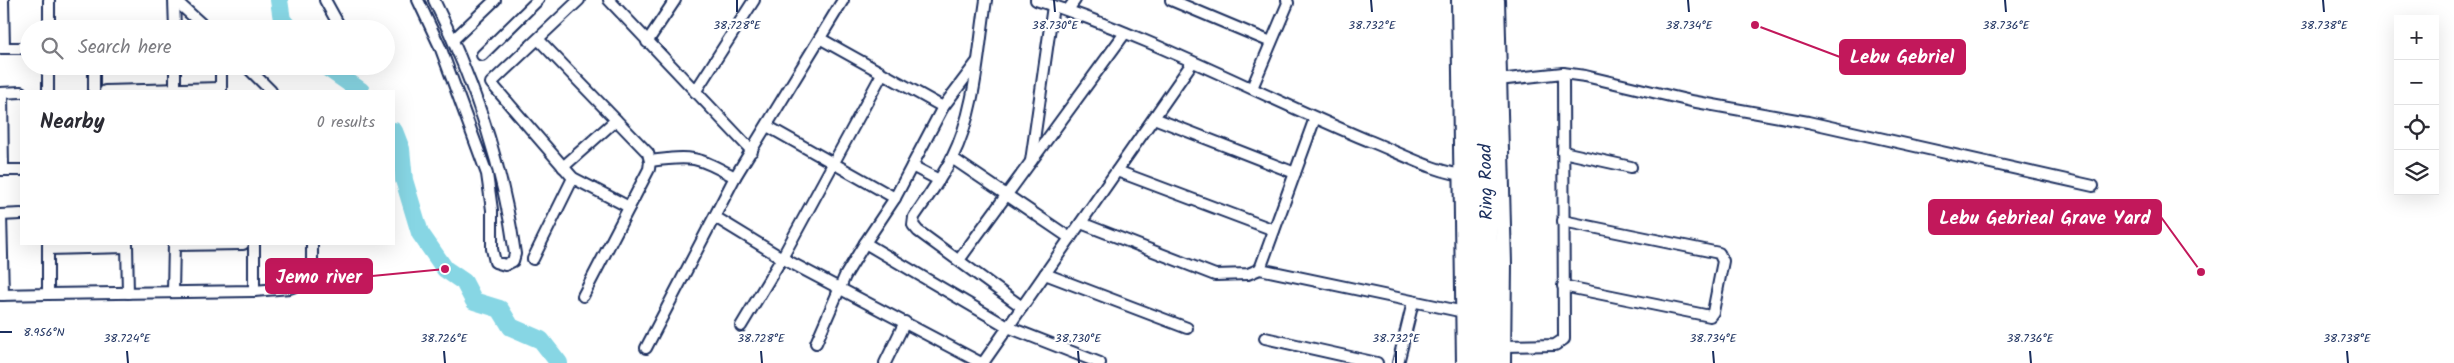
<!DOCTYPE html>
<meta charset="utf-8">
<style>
:root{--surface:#fff;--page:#f7f7f7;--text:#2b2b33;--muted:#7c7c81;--line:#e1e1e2}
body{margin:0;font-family:Kalam,sans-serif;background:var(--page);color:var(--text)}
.controls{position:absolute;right:15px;top:15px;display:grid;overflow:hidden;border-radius:0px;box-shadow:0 5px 20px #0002}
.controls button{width:45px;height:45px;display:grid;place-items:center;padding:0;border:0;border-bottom:1px solid var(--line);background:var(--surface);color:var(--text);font:25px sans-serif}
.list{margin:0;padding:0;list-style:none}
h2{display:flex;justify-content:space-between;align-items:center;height:65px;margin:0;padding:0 20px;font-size:21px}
h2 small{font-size:16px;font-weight:400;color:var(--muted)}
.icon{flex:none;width:28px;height:28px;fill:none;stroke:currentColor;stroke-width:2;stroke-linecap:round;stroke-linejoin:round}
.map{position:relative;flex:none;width:2454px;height:363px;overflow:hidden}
.search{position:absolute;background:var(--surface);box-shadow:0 5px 20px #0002;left:20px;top:20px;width:375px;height:55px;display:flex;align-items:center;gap:12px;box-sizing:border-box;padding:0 18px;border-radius:28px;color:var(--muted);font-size:19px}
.panel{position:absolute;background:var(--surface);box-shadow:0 5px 20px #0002;left:20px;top:90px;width:375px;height:155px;border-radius:0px}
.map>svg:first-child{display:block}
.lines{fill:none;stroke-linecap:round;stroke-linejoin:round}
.river{stroke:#87d6e4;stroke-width:18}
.street-casing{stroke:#1b2f5e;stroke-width:14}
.secondary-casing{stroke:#1b2f5e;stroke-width:18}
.highway-casing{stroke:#1b2f5e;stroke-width:21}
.street{stroke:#fff;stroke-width:10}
.secondary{stroke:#fff;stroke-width:14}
.highway{stroke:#fff;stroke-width:18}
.ticks{fill:none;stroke:#1b2f5e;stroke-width:2}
.labels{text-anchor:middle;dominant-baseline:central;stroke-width:5;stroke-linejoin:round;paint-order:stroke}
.street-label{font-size:18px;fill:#1b2f5e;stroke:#fff}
.ticks-label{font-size:12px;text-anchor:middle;fill:#1b2f5e;stroke:#fff;stroke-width:5;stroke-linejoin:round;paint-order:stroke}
.leader{fill:none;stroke:#c2185b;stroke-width:2}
.callout-dot{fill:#c2185b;stroke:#fff;stroke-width:2}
.callout{fill:#c2185b;stroke:#c2185b;stroke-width:2}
.callout-label{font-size:19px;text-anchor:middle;font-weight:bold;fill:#fff}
</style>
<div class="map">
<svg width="2454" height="363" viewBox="0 0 2454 363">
<rect width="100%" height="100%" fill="#fff"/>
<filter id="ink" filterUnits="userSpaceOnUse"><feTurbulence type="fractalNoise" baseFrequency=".02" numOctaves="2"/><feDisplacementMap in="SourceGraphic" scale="10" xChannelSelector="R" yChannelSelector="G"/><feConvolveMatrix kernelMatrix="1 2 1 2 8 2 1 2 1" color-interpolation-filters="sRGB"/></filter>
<g filter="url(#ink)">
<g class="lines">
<g class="river">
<polyline points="279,0 282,20 290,29"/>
<polyline points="325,66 361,91"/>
<polyline points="394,131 401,149 404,180 420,233 445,269 464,282 474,301 500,309 511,327 541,340 559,363"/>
</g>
<g class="street-casing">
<g id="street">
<polyline points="3,0 4,48"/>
<polyline points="174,0 175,29"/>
<polyline points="175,0 207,29"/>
<polyline points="325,0 341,29"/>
<path d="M418 0 441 49 487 174 492 210V249L495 262 505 265 513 261 515 254C503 165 474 81 434 0"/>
<polyline points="579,0 491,83 573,178 629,207"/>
<polyline points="609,0 752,151"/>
<path d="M986 0C978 52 976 110 952 158 941 179 927 198 914 217L913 225 918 231 1022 307"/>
<path d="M1036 0C1150 36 1257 94 1367 140 1394 150 1440 175 1467 175"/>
<polyline points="1171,0 1271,42"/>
<polyline points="1068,10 1075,0"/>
<polyline points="49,29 49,0"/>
<polyline points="454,39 495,0"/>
<polyline points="821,39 943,107"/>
<polyline points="539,40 648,153 650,161 649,169 583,296"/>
<polyline points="647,42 675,0"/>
<polyline points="0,48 29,48"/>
<polyline points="482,55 538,0"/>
<polyline points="977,62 943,107 895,198 865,243 1008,327 1100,363"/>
<polyline points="94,66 94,91"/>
<polyline points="246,66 271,91"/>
<polyline points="1498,80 1563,73 1585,76 1691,101 1808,122 2093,186"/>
<polyline points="1252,88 1288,3 1287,0"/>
<polyline points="48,91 48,66"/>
<polyline points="105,91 221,88"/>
<polyline points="175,91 175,66"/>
<polyline points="221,91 221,66"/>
<polyline points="695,92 754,0"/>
<polyline points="0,93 21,92"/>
<polyline points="2,93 3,170"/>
<polyline points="1154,118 1295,173"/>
<polyline points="767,126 895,198"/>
<polyline points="1563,152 1631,167"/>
<polyline points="952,158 1070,238"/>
<path d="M650 161C694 155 697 157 735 177"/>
<polyline points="1031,161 1053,6"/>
<polyline points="912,166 939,180"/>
<polyline points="563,167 616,120"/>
<polyline points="0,170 21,170"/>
<polyline points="1117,171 1274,230"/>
<polyline points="0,215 21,214"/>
<polyline points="1,215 3,295"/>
<polyline points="715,217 782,258 981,363"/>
<polyline points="1563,221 1719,253 1723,261 1713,312 1710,316 1563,286"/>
<polyline points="1081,223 1215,275 1248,274 1260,269 1464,312"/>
<polyline points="127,244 128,293"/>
<polyline points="174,245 243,244"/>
<polyline points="48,249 127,247"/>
<polyline points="533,259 573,178"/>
<polyline points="959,260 1125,33"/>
<polyline points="1260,269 1315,118"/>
<polyline points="1045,274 1187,328"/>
<polyline points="254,291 254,244"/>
<polyline points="173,292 174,244"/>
<polyline points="48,294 254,291 290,288 310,281 312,271 312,244"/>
<polyline points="0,295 48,294 48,244"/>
<polyline points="741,326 782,258 882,74"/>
<polyline points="1265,338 1377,363"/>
<polyline points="816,343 845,276 865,243"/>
<polyline points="1504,346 1555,345 1564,339 1563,73"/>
<polyline points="646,348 735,177 843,0"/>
<polyline points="885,363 905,322"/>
<polyline points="983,363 1192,63"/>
<polyline points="1398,363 1413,302"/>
</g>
</g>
<g class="secondary-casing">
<g id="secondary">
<polyline points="1459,0 1464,363"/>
<polyline points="1497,0 1504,264 1503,363"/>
</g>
</g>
<g class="highway-casing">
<g id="highway">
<polyline points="1471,0 1475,363"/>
<polyline points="1484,0 1490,363"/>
</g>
</g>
<use href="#street" class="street"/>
<use href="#secondary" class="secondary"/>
<use href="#highway" class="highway"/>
</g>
</g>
<path class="ticks" d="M737 0V12M1054 0 1055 12M1371 0 1372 12M1688 0 1689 12M2005 0 2006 12M2323 0 2324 12M0 332H12M127 351 128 363M444 351 445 363M761 351 762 363M1078 351 1079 363M1396 351V363M1713 351 1714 363M2030 351 2031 363M2347 351 2348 363"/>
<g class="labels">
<g class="street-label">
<text transform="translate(1487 182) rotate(-91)">Ring Road</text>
</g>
</g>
<g class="ticks-label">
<text x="2324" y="29">38.738°E</text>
<text x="737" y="29">38.728°E</text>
<text x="1055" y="29">38.730°E</text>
<text x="1372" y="29">38.732°E</text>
<text x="1689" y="29">38.734°E</text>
<text x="2006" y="29">38.736°E</text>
<text x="44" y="336">8.956°N</text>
<text x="127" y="342">38.724°E</text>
<text x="444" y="342">38.726°E</text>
<text x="761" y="342">38.728°E</text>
<text x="1078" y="342">38.730°E</text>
<text x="1396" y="342">38.732°E</text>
<text x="1713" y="342">38.734°E</text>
<text x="2030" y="342">38.736°E</text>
<text x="2347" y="342">38.738°E</text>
</g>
<path class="leader" d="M1755 25L1840 57M2201 272L2161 217M445 269L372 276"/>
<g class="callout-dot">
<circle cx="1755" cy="25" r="5"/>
<circle cx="2201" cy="272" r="5"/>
<circle cx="445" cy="269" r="5"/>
</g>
<g class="callout">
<rect x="1840" y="40" width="125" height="34" rx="5"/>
<rect x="1929" y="200" width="232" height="34" rx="5"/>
<rect x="266" y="259" width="106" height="34" rx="5"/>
</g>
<g class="callout-label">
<text x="1902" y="63">Lebu Gebriel</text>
<text x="2045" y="224">Lebu Gebrieal Grave Yard</text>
<text x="319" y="283">Jemo river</text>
</g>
</svg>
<div class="controls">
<button>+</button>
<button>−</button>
<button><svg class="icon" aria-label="locate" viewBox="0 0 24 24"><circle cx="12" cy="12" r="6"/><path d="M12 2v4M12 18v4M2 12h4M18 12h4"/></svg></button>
<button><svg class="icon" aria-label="layers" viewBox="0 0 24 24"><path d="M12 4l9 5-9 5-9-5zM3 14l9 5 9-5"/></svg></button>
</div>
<div class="search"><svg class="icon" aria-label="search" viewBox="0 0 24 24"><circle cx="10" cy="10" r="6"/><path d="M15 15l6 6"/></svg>Search here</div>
<section class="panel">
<h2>Nearby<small>0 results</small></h2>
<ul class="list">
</ul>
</section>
</div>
